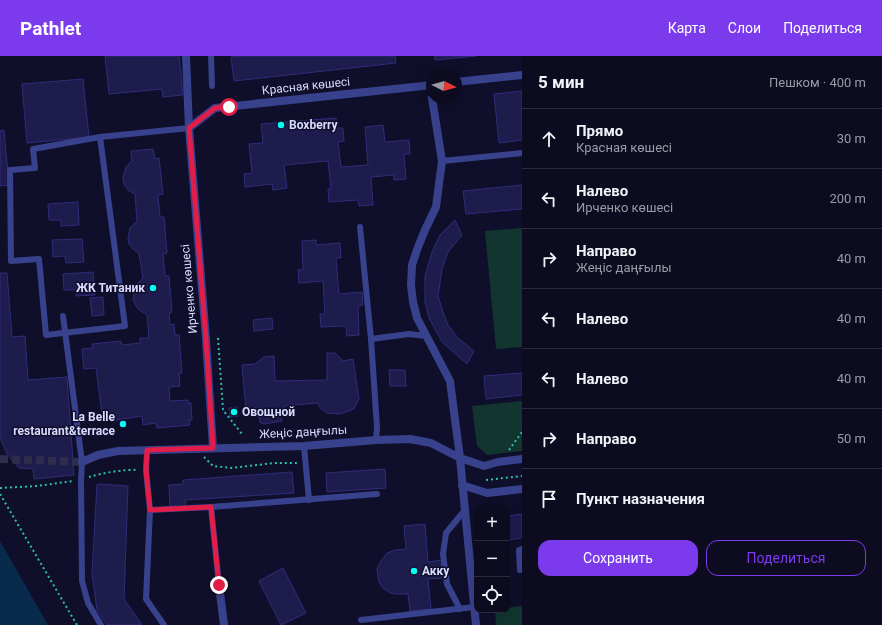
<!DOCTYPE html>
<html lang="ru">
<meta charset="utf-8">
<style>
:root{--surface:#0c0b20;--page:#1a192d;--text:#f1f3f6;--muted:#9a9ba5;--line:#2c2b3e;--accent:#7c3aed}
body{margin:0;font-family:Roboto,sans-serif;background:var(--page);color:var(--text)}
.controls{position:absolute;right:12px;bottom:12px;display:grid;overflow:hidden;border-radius:8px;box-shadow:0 4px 16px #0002}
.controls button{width:36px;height:36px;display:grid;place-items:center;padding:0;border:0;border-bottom:1px solid var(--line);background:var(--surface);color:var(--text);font:20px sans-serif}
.compass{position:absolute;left:426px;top:12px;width:36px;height:36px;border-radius:50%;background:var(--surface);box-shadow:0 4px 16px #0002;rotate:95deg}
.stop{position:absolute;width:12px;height:12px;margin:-9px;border:3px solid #e11d48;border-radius:50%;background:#fff}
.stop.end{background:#e11d48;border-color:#fff;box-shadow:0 1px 4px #0008}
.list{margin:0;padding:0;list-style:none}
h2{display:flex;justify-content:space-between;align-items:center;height:52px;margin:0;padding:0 16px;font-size:17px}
h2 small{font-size:13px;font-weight:400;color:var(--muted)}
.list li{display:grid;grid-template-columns:26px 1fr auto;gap:12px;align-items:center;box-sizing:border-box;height:60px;padding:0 16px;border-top:1px solid var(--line)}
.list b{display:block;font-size:15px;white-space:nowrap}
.list p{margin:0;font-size:13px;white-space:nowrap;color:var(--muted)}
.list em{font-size:13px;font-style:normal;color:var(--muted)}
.actions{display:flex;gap:8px;padding:12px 16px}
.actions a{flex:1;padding:9px 0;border:1px solid var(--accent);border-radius:12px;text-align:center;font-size:14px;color:var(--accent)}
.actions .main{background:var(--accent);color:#fff}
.icon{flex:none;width:22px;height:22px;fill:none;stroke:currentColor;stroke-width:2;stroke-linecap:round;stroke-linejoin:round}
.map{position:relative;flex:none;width:522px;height:569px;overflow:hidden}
header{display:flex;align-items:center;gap:24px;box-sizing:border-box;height:56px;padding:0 20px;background:var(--accent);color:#fff}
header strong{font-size:19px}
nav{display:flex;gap:22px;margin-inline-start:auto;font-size:14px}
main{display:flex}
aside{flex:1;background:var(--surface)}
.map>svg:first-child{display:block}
.green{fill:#12352f}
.water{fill:#082a4b}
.building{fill:#1e1b4d;stroke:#302c7a}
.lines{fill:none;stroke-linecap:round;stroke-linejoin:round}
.minor-tunnel{stroke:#2e2d4b;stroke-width:8;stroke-dasharray:8 4;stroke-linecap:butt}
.path{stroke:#2ac2a4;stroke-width:2;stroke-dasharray:2 3;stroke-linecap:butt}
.service{stroke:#38418c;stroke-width:6}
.minor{stroke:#38418c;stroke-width:8}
.route{stroke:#e11d48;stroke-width:5}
.poi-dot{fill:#05fff5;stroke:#100f2b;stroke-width:1.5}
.labels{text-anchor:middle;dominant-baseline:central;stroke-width:3;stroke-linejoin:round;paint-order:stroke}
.street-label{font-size:12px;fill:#d9daff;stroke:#100f2b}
.poi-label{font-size:12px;font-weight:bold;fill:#d9daff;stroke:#100f2b;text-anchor:start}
</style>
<header>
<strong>Pathlet</strong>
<nav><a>Карта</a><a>Слои</a><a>Поделиться</a></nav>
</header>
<main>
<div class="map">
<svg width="522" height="569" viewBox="0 0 522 569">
<rect width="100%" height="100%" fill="#100f2b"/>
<g class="green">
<polygon points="522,172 522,291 496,293 485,175"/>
<polygon points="522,345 522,395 487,399 477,390 472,350"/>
<polygon points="522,550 522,569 496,569 495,554 507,554 507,552"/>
</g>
<polygon class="water" points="0,485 48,569 0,569"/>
<g class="building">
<polygon points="105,0 179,0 183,39 163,41 162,33 109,38"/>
<polygon points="244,0 395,0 396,7 234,25 231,1"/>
<polygon points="435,0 476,0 435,4"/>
<polygon points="83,23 89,81 27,87 22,28"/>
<polygon points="522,35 522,84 499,87 494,38"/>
<polygon points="336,62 337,72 343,72 344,85 338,86 341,111 368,109 365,71 383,69 385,86 409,84 410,98 404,98 406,123 394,124 394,119 371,121 373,149 359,150 358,144 329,146 328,133 331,133 328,105 284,109 287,132 273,134 272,128 245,131 244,118 252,117 249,88 263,87 261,68"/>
<polygon points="4,74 9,129 0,130 0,75"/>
<polygon points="153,93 155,103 159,102 163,138 158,139 160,161 164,161 167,197 163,198 165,220 169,220 172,256 169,257 170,269 174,268 175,279 179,279 182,317 179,317 180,330 169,331 170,345 188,344 188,347 191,347 192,364 189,364 190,369 157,372 156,367 143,369 142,360 103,366 96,312 84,313 82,293 93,292 92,288 121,285 122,289 140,287 140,282 149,282 147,259 138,253 133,244 134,237 138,227 143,222 139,197 134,194 129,188 128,182 130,172 137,165 135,138 128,134 124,128 123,121 126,111 132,105 131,95"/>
<polygon points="522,129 522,153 466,158 463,135"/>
<polygon points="78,146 79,169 61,170 61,164 49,164 48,148"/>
<polygon points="455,164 462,179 448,196 442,213 438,240 444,259 448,269 458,282 474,295 467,308 442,286 429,262 425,246 425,220 432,196 440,179"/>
<polygon points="82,183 84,206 66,207 65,200 53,201 52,184"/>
<polygon points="316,184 316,189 340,187 341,202 336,202 339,238 362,236 363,249 358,250 359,279 347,280 346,270 321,271 320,258 325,258 323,225 299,227 298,214 303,214 302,185"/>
<polygon points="93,216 95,239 76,240 76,234 64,234 63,218"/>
<polygon points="0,217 7,217 12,281 25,280 28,324 67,321 74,419 34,423 33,413 19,412 7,398 0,382"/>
<polygon points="103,241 104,259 92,260 90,242"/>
<polygon points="272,262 273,273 254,275 253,264"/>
<polygon points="327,297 335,297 343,305 353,303 359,343 354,353 340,358 327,357 321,353 317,347 285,350 280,357 282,365 264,368 259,366 260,362 253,359 248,353 246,353 242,309 255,308 264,301 274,300 275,325 327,324"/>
<polygon points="389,314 405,314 406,330 390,330"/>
<polygon points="522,317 522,339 486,343 484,320"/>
<polygon points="237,351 238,360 230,361 229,352"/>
<polygon points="385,413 386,432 327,436 326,417"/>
<polygon points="292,416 294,437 185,444 186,450 170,451 169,429 183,428 183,424"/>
<polygon points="97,428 128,430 124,543 142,569 107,569 97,554 92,518"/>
<polygon points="522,458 522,482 507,484 507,460"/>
<polygon points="425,468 428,506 442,504 444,522 428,523 431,553 410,555 408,538 396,538 390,537 383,532 379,526 378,522 377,512 381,505 387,497 395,494 406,493 404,470"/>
<polygon points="283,512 306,557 281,569 259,525"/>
</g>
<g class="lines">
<polyline class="minor-tunnel" points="0,403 82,406"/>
<g class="path">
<polyline points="218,282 223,354 242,378"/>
<polyline points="509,394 522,376"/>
<polyline points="204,401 213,410 231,412 274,407 298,407"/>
<path d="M89 421C103 417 124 413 138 414"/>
<polyline points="486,424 522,420"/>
<polyline points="0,432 37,430 73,425"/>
<polyline points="0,438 77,569"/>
</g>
<g class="service">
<polyline points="211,0 212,30"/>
<polyline points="100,81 33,93 35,112 10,114 11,205 39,203 46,279 125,270 100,81 189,72"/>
<polyline points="442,105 522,97"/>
<polyline points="360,171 371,283 377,371 376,384"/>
<polyline points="63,260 82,406 81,424 82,525 88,547 101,569"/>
<polyline points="371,283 409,278 426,280"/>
<polyline points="304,390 309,444"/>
<polyline points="147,394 146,414 150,454 146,543 164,569"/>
<polyline points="211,451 219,529"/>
<polyline points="150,454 211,451 377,438"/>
<polyline points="522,493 519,494 520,514 522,513"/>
<polyline points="460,553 447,528 443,498 446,477 465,454"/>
<polyline points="361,564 474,551"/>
</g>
<g class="minor">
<polyline points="186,0 189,72 206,283 213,392"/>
<polyline points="456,26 522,19"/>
<polyline points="432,42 442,105 436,151 425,174 418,191 412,209 411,229 413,246 417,262 450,325 460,402 476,569"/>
<polyline points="189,72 215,52 432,29"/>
<polyline points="82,406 98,399 118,395 304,390 376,384 410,383 431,387 460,402 484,410 498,406 522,403"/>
<polyline points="462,429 487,437 522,433"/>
<polyline points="219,529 224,569"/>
</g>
</g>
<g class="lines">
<polyline class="route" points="219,529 211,451 150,454 146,414 147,394 213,392 206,283 189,72 215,52 229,51"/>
</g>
<g class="poi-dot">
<circle cx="281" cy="69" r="4"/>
<circle cx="153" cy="232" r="4"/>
<circle cx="234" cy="356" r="4"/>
<circle cx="123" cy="368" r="4"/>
<circle cx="414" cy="515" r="4"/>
</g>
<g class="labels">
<g class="street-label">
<text transform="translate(306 30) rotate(-6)">Красная көшесі</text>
<text transform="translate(189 233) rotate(-95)">Ирченко көшесі</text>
<text transform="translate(303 376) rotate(-3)">Жеңіс даңғылы</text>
</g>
<g class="poi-label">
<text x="289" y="69">Boxberry</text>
<text x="145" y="232" text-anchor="end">ЖК Титаник</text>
<text x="242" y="356">Овощной</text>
<text x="115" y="361" text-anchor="end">La Belle<tspan x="115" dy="14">restaurant&amp;terrace</tspan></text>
<text x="422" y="515">Акку</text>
</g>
</g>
</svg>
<div class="controls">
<button>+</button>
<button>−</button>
<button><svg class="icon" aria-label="locate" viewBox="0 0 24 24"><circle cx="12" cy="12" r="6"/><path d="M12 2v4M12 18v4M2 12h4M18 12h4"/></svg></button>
</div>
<svg class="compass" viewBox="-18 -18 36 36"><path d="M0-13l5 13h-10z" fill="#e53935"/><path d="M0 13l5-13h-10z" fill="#9a9ba5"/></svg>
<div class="stop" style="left:229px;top:51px"></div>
<div class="stop end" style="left:219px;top:529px"></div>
</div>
<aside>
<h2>5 мин<small>Пешком · 400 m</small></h2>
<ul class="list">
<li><svg class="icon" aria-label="ahead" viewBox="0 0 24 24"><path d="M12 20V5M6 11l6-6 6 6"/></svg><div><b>Прямо</b><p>Красная көшесі</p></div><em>30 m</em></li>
<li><svg class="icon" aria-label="left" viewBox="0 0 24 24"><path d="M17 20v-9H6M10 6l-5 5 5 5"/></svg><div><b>Налево</b><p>Ирченко көшесі</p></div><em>200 m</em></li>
<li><svg class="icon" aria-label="right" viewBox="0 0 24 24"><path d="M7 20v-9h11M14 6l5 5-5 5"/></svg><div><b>Направо</b><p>Жеңіс даңғылы</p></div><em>40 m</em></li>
<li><svg class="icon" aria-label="left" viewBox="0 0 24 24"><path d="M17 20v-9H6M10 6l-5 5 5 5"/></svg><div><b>Налево</b></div><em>40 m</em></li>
<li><svg class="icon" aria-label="left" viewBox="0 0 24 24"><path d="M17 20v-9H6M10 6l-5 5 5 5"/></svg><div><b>Налево</b></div><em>40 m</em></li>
<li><svg class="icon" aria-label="right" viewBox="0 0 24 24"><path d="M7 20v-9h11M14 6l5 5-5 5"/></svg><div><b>Направо</b></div><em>50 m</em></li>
<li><svg class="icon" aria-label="arrive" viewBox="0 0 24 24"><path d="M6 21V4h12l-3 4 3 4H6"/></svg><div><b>Пункт назначения</b></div></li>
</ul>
<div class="actions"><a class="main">Сохранить</a><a>Поделиться</a></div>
</aside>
</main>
